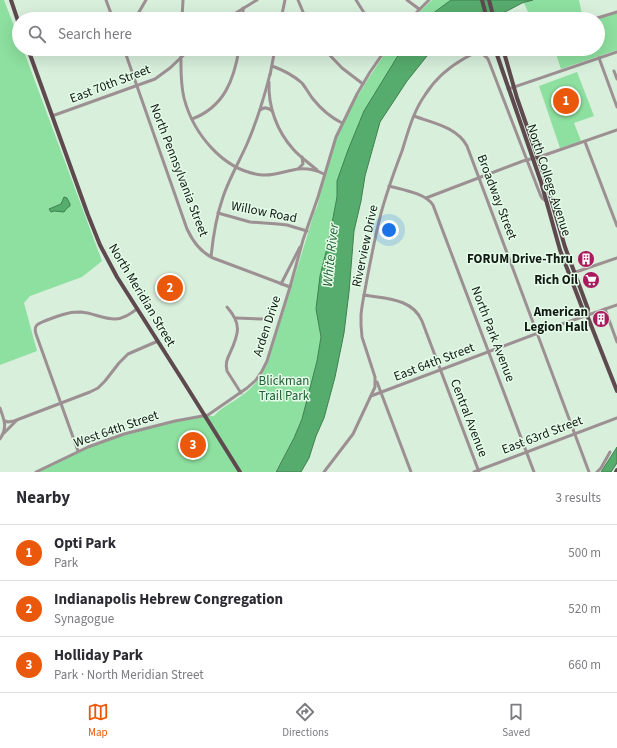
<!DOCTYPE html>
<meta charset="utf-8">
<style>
:root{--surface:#fff;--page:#f2f2f3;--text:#2b2b33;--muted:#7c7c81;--line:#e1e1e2;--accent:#ea580c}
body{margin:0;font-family:"Source Sans 3",sans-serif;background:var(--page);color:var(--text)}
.you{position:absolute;left:389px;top:230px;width:14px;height:14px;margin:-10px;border:3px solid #fff;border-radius:50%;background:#1a73e8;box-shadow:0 0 0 6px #1a73e833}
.badge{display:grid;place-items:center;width:26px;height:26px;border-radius:50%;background:var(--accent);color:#fff;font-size:13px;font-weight:700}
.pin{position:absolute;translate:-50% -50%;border:2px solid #fff;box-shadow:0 1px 4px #0006}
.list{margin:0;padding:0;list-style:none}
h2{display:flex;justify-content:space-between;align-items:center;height:52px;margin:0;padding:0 16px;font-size:17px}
h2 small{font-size:13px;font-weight:400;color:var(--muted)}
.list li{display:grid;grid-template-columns:26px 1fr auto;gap:12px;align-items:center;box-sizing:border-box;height:56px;padding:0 16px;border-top:1px solid var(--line)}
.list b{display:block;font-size:15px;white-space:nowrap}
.list p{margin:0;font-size:13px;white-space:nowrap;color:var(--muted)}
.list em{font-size:13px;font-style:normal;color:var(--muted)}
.icon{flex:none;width:22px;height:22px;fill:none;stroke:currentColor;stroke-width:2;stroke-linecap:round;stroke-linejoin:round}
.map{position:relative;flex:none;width:617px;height:472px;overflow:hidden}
.search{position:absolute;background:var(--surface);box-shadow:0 4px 16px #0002;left:12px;right:12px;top:12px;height:44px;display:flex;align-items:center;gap:10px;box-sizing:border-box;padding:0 14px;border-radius:22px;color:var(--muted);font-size:15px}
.sheet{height:220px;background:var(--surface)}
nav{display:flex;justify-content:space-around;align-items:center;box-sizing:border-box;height:56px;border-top:1px solid var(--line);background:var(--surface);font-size:11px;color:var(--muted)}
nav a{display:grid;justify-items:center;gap:2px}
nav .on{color:var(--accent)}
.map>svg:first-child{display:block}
.green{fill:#8de09f}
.water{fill:#56ac6c;stroke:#418051}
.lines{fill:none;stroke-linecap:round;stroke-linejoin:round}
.minor{stroke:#9d9093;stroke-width:3}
.major{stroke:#5e494f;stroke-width:4}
.labels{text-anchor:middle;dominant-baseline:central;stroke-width:3;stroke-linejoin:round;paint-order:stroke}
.street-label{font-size:13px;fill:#111913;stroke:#e5fce9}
.poi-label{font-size:13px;font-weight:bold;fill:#111913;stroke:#e5fce9;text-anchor:end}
.park-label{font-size:13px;fill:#215d33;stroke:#e5fce9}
.water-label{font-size:14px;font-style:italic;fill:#266237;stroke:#e5fce9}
</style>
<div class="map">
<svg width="617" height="472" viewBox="0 0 617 472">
<rect width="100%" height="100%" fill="#d8efdc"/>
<g class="green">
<polygon points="0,0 4,0 19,39 19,49 23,49 102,261 82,277 30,296 24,303 37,351 0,365"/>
<polygon points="432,0 451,0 432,14 427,19 412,19"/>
<polygon points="533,0 579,0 583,19 531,19 524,3"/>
<polygon points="617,12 617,50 561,69 555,51 543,55 541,49 598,49 598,19"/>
<path d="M388 49H402L378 89 337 181V197L316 309 321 337 317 361 304 414 294 438 275 472H36L78 451 124 434 175 421 205 416H214C220 409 229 404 237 399 255 387 263 376 270 356L309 230 314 213 317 207C324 180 330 153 341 128 354 100 371 74 388 49Z"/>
<polygon points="577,72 594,116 574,123 581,141 560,148 539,86"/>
</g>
<g class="water">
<polygon points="451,0 533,0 522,3 507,11 487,19 427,19 432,14"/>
<polygon points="402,49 435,49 427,56 407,81 380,122 365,176 361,201 354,231 349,292 344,333 335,377 324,418 316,436 309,458 301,472 276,472 294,438 302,419 317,361 321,337 316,309 320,276 328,244 337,197 337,181 348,150 364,111"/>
<polygon points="64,197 67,198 70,204 70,206 67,208 64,212 54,211 51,212 49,209 61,204"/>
<polygon points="617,447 617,463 611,472 601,472"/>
</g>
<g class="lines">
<g class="minor">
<polyline points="106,0 113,19"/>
<polyline points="298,0 306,19"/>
<polyline points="356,0 368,19"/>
<polyline points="407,0 419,9"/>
<polyline points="132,19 139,12 146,0"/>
<polyline points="182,19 183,0"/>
<polyline points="226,19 257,0"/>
<polyline points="243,19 243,8"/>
<polyline points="281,19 285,0"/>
<polyline points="410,19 429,0"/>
<polyline points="594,19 617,12"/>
<path d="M124 49 187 229C193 242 200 252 213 258L290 287"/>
<path d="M181 49C181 65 180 82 184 98 193 133 223 171 262 175 276 176 284 171 298 169 307 168 316 170 324 174"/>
<polyline points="324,49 342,68 363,84"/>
<polyline points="599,58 617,107"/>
<path d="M272 66C283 70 293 75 302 83 306 88 309 94 313 99 321 109 330 117 342 123"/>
<polyline points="614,71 617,79"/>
<polyline points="270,75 275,49"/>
<path d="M269 82C268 107 277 131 293 149 300 157 309 163 317 170"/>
<polyline points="508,89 617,52"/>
<path d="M260 110C264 107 268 107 272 111"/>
<polyline points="52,116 155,79 170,68 190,49"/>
<path d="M414 116C433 123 457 127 467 146L589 472"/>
<path d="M192 119C224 107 234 80 239 49"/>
<polyline points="585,142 617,226"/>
<polyline points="299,168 303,164 302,157"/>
<path d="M389 186C403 190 425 193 433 205L534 472"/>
<polyline points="426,198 523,161 542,156 617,130"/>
<polyline points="218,213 250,222 278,224 287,225 307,231"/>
<path d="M211 257C213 237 216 217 223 197 229 179 239 162 247 144 257 121 264 98 270 74"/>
<polyline points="573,273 617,258"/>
<polyline points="281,284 300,247"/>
<path d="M364 295C386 299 412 298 422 321L479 472"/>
<path d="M227 307C242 324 239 333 230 353 227 359 225 364 227 371L241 393"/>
<polyline points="605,309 617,342"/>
<polyline points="236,318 262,319"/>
<polyline points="377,382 411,472"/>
<polyline points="371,396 562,324 617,305"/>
<path d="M0 408C4 420 8 427 0 439"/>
<polyline points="5,421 8,422 14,421 90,392 98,388 105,381 119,363 128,354 158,341"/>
<polyline points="4,433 16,421"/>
<path d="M78 451 36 334C35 331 34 328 37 325 40 322 63 314 69 313 73 312 77 312 81 312 93 313 103 319 115 319 123 319 130 314 137 309"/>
<polyline points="36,472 88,447 124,434 175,421 208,415 247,388 256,380 262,371 267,361 290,287 303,240 318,197 336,137 357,94 370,72 386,49"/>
<path d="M324 472 353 434 375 387V377L362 337 361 325V315C362 303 365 291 367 279 371 258 375 238 380 217 386 194 394 172 402 151 408 132 413 112 425 95 435 79 449 67 465 58 473 53 481 50 488 59L540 194 542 198 546 201"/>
<polyline points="474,472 617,418"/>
<polyline points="597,472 601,468 610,452"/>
</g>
<g class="major">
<polyline points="11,0 19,24"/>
<polyline points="482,0 487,19"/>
<polyline points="489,0 494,19"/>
<polyline points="28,49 88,215 100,245 117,277 185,384 240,472"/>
<polyline points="495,49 505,78 541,182 560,250 583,310 587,315 617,391"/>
<polyline points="503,49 517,98 544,175 565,247 588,309 587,315"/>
<polyline points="616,472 617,470"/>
</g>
</g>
<defs>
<g id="building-disc" transform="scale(0.9)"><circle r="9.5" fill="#a81b5c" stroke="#e5fce9"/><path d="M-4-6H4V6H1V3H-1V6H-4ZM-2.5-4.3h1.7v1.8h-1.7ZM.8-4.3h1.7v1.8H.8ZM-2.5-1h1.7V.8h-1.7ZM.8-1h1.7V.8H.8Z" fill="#fff"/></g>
<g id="supermarket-disc" transform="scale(0.9)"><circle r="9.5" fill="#a81b5c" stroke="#e5fce9"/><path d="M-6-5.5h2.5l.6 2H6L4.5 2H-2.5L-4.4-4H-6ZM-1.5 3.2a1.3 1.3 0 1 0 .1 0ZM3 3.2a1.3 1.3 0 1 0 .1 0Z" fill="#fff"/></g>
</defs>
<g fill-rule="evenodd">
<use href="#building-disc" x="586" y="259"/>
<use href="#supermarket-disc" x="591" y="280"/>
<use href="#building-disc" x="601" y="319"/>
</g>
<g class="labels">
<g class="street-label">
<text transform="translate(110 84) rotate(-21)">East 70th Street</text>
<text transform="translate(179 170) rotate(69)">North Pennsylvania Street</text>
<text transform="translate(549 180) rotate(72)">North College Avenue</text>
<text transform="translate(497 197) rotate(69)">Broadway Street</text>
<text transform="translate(264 212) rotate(11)">Willow Road</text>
<text transform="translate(365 246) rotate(-78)">Riverview Drive</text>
<text transform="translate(142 295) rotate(59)">North Meridian Street</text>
<text transform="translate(267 326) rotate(-72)">Arden Drive</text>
<text transform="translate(493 334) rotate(69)">North Park Avenue</text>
<text transform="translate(434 362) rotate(-21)">East 64th Street</text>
<text transform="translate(469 418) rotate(69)">Central Avenue</text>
<text transform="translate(116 429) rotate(-19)">West 64th Street</text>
<text transform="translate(542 435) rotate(-21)">East 63rd Street</text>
</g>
<g class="poi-label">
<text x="573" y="259">FORUM Drive-Thru</text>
<text x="578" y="280">Rich Oil</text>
<text x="588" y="312">American<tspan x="588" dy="15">Legion Hall</tspan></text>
</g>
<g class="park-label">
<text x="284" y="381">Blickman<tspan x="284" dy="15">Trail Park</tspan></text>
</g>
<g class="water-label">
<text transform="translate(331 255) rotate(-84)">White River</text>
</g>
</g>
</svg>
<div class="you"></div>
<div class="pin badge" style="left:566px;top:101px">1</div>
<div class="pin badge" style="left:170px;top:288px">2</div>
<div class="pin badge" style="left:193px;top:445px">3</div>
<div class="search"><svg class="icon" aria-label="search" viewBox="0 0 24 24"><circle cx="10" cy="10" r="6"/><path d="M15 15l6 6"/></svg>Search here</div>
</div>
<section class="sheet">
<h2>Nearby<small>3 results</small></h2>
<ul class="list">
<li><span class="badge">1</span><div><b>Opti Park</b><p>Park</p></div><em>500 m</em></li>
<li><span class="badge">2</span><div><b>Indianapolis Hebrew Congregation</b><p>Synagogue</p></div><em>520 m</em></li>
<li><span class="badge">3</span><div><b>Holliday Park</b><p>Park · North Meridian Street</p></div><em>660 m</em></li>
</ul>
</section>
<nav>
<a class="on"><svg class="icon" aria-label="map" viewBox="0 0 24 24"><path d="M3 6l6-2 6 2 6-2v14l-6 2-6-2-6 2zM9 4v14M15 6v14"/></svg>Map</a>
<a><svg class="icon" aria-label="directions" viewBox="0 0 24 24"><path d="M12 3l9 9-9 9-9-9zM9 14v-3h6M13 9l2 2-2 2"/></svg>Directions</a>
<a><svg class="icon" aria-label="saved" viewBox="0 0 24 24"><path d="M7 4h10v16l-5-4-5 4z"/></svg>Saved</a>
</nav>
